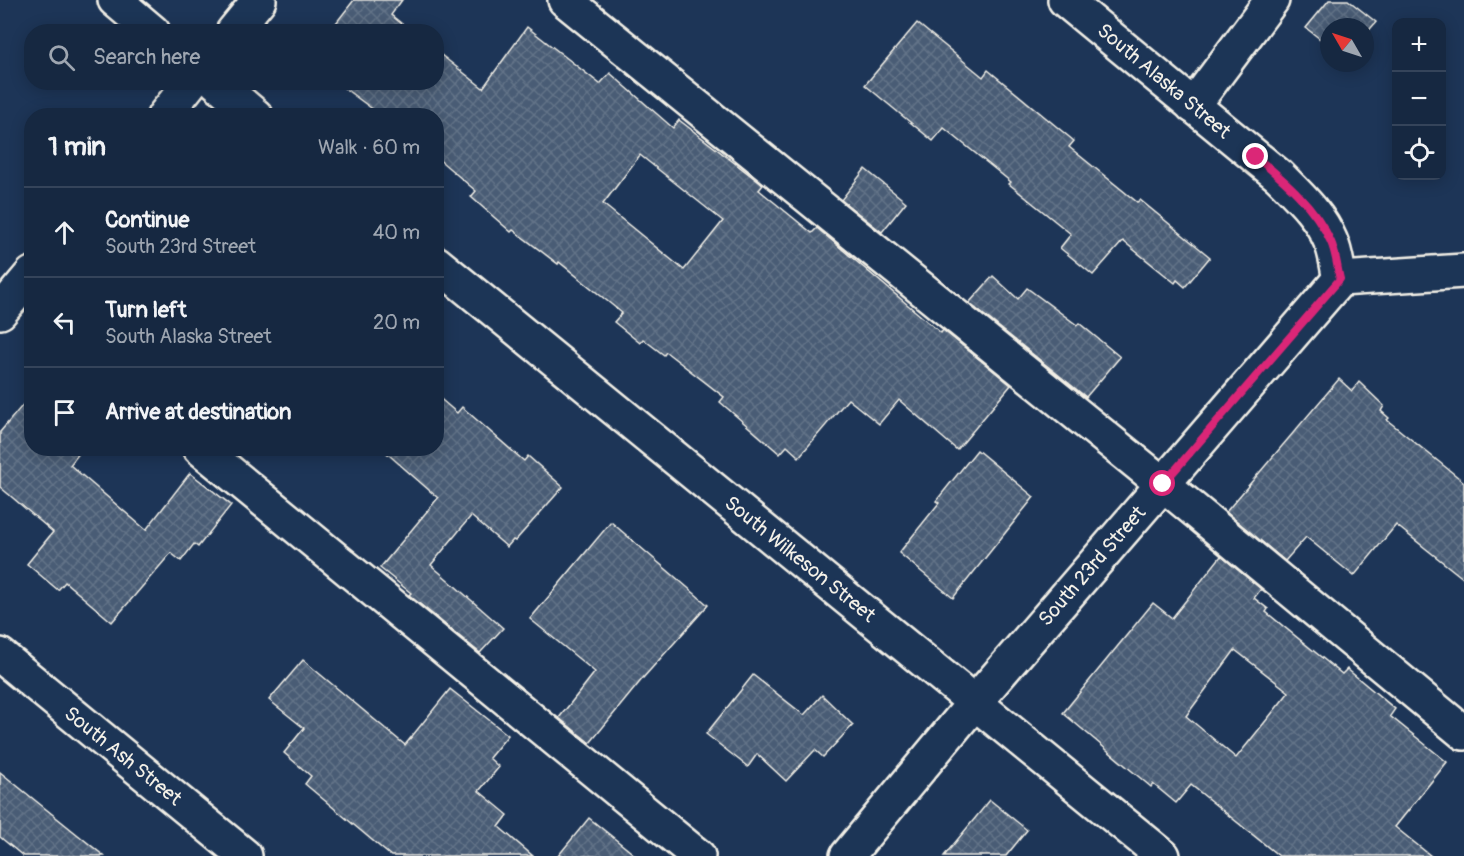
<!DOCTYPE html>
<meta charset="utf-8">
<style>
:root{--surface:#162841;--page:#1f3048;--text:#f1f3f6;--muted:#9ea6b1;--line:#35445a}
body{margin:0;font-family:Pangolin,sans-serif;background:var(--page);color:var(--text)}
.controls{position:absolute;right:18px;top:18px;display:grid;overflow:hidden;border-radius:12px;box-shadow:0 3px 15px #0003}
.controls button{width:54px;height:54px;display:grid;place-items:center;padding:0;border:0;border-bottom:2px solid var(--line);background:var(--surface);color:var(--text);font:30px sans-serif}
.compass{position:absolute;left:1320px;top:18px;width:54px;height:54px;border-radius:50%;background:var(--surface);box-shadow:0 3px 15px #0003;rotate:309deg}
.stop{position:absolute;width:18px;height:18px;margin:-14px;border:4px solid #db2777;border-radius:50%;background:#fff}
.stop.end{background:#db2777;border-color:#fff;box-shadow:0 2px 6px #0008}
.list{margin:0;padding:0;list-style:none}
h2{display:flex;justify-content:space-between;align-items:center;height:78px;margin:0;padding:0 24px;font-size:26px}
h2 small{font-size:20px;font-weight:400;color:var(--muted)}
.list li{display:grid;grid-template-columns:39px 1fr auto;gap:18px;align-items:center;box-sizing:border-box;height:90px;padding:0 24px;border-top:2px solid var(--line)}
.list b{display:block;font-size:22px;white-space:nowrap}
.list p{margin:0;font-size:20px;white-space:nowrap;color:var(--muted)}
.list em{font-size:20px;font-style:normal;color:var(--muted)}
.icon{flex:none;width:33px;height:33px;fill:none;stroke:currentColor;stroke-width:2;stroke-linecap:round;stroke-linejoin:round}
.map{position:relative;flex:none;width:1464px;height:856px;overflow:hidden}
.search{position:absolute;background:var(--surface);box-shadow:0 3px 15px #0003;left:24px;top:24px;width:420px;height:66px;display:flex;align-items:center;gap:15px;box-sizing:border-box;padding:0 21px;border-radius:24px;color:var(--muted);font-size:22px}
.panel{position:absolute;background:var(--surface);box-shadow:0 3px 15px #0003;left:24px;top:108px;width:420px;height:348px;border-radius:24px}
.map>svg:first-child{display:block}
.building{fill:url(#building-cross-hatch);stroke:#f4f1e8;stroke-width:1.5;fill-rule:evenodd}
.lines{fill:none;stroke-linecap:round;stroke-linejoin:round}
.minor-casing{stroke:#f4f1e8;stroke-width:38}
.minor{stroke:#1d3557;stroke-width:33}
.route{stroke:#db2777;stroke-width:8}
.labels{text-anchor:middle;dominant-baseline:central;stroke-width:4.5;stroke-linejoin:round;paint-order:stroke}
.street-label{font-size:20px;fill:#f4f1e8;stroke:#1d3557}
</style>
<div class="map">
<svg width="1464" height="856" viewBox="0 0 1464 856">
<defs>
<pattern id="building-cross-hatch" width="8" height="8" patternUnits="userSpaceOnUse" patternTransform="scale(1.5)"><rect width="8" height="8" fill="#485b74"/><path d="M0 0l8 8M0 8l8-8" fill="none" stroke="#637388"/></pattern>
</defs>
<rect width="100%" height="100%" fill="#1d3557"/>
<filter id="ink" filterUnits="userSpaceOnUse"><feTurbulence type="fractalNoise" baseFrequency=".0167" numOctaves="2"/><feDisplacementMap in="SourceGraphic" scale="12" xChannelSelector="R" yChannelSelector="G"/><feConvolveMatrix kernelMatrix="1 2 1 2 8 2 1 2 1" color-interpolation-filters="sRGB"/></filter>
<g filter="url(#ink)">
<g class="building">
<polygon points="354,0 402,0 391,15 412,32 329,32"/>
<polygon points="1329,0 1348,0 1376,22 1365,35 1365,27 1329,27 1329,46 1306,28"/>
<polygon points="917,23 983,77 988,70 1074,141 1069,147 1137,202 1140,200 1210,257 1185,287 1177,280 1175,283 1123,241 1093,275 1060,248 1071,234 1009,184 1011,182 944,128 933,141 865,85"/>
<path d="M527 27 600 84 610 73 673 128 679 120 763 185 759 190 812 233 817 228 941 333 943 330 1011 385 957 450 899 400 879 424 848 399 799 457 787 446 780 454 720 402 724 397 666 352 664 355 643 339 640 343 614 322 622 313 559 262 558 264 513 230 511 232 471 197 476 191 436 157V116H382L336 82H436V51L483 88ZM640 155 723 221 684 270 603 204Z"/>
<polygon points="865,169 906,202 882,232 841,200"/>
<polygon points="993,276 1018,299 1027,288 1077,325 1079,323 1120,357 1086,397 969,303"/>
<polygon points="1339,379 1352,391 1359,382 1384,406 1381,411 1389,418 1387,420 1464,482 1464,579 1396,525 1354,576 1306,537 1285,561 1226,512"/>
<polygon points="32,394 32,448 83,448 70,465 146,530 190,473 231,505 198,547 194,544 181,561 171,553 112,622 65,582 58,590 27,564 53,532 0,487 0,432"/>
<polygon points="436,395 457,413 462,407 524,461 528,456 563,487 515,541 513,540 507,547 471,516 431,565 503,628 480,653 409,595 411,593 380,568 438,498 381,448 436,448"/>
<polygon points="977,450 1034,497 953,598 899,553 939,503 936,501"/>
<polygon points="611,522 708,605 643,678 590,743 559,718 595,672 530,619"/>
<path d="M1221 556 1261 589 1254 598 1268 609 1266 612 1342 674 1347 669 1395 709 1390 716 1447 762 1395 827 1431 856H1279L1191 785 1176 803 1153 784 1151 787 1063 713 1153 603 1172 618ZM1235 650 1289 692 1236 758 1186 716Z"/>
<polygon points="303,660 405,745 450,689 508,735 489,758 499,767 479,791 508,815 499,827 533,856 391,856 305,784 311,776 284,753 304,728 269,700"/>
<polygon points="753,675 804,715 822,695 853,725 823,757 815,750 786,781 757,754 748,767 706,734"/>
<polygon points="0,772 104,856 23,856 0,837"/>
<polygon points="990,800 1027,830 1006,856 944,856"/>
<polygon points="589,818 636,856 558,856"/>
</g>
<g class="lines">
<g class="minor-casing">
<g id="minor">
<polyline points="115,0 153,32"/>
<polyline points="565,0 1163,484 1464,733"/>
<path d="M1065 0 1279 176C1299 196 1320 215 1331 242 1336 253 1337 267 1340 279"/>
<polyline points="233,32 259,0"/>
<polyline points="216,82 256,116"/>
<polyline points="1193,106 1272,0"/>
<polyline points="164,116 191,82"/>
<polyline points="436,263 1163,856"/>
<polyline points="1340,279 1464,271"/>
<polyline points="0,312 32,274"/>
<polyline points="200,448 698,856"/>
<polyline points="0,655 245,856"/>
<polyline points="847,856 975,702 1340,279"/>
</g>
</g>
<use href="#minor" class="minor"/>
</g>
</g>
<g class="lines" filter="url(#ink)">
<path class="route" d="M1163 484 1340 279C1337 267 1336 253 1331 242 1315 206 1285 181 1256 157"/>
</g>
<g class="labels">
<g class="street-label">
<text transform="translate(1164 81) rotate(40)">South Alaska Street</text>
<text transform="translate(800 559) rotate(39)">South Wilkeson Street</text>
<text transform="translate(1092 566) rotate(-49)">South 23rd Street</text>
<text transform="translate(123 756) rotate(39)">South Ash Street</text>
</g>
</g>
</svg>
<div class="controls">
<button>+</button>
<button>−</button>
<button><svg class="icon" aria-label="locate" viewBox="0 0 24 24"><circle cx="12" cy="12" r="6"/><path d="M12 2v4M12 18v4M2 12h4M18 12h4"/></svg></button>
</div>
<svg class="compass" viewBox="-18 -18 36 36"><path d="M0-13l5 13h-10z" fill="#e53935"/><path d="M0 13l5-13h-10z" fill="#9ea6b1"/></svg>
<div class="stop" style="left:1163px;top:484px"></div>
<div class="stop end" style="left:1256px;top:157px"></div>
<div class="search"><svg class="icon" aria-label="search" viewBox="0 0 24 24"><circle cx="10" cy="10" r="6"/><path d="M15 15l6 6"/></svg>Search here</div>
<section class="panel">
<h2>1 min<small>Walk · 60 m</small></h2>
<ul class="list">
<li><svg class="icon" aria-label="ahead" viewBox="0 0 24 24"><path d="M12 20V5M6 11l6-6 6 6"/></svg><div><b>Continue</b><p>South 23rd Street</p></div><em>40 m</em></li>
<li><svg class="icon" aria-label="left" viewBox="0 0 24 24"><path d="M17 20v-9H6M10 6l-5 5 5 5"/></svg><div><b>Turn left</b><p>South Alaska Street</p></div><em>20 m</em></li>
<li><svg class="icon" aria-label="arrive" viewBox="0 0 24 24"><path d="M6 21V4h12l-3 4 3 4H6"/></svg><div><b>Arrive at destination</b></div></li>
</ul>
</section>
</div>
